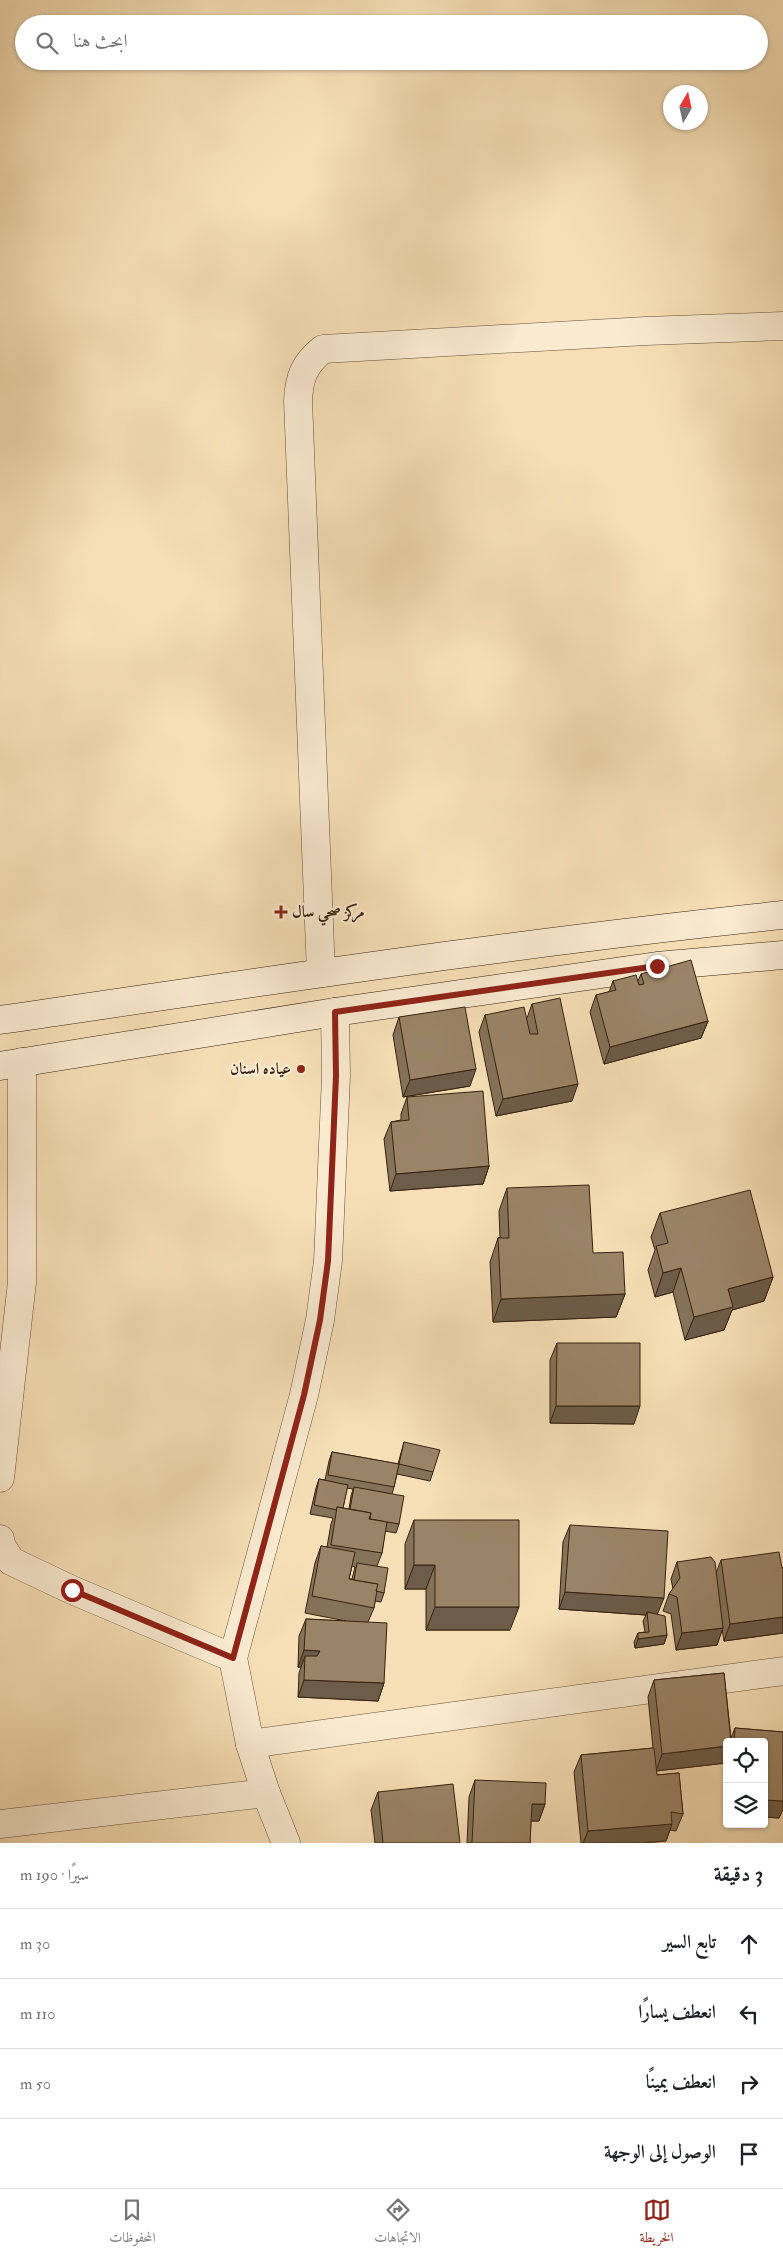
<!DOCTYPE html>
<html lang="ar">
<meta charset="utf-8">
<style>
:root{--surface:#fff;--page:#f6f6f6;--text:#202124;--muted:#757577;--line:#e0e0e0;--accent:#8f2418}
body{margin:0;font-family:"IM FELL Double Pica",Amiri,serif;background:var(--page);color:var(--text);direction:rtl}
.controls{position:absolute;right:15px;bottom:15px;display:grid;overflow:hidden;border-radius:5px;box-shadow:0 1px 4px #0004}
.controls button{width:45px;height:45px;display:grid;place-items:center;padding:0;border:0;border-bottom:1px solid var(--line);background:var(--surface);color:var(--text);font:25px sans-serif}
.compass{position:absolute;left:663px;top:85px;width:45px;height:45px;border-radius:50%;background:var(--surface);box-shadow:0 1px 4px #0004;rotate:9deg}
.stop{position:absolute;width:15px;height:15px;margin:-11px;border:4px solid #8f2418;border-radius:50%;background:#fff}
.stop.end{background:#8f2418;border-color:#fff;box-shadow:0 1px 5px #0008}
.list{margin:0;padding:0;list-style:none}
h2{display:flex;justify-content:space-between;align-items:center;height:65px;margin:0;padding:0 20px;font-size:21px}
h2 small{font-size:16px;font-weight:400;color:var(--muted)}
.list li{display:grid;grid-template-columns:32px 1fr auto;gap:15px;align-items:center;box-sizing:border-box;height:70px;padding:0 20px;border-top:1px solid var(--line)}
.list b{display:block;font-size:19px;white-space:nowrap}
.list em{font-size:16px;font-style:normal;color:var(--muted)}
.icon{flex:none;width:28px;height:28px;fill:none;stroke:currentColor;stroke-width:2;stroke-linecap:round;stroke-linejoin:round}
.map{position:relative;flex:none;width:783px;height:1843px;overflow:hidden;direction:ltr}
.search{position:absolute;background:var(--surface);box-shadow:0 1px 4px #0004;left:15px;right:15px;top:15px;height:55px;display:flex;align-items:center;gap:12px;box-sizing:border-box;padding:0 18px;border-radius:28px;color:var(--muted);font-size:19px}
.sheet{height:345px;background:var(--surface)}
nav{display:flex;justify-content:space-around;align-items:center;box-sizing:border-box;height:70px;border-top:1px solid var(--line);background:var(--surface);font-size:14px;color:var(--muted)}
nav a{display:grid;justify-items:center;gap:2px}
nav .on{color:var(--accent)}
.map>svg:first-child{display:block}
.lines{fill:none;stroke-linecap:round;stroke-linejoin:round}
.street-casing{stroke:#67513a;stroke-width:29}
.secondary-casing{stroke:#372211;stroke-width:29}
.street{stroke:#f9ead0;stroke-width:28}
.secondary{stroke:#f9ead0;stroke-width:28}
.wall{fill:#847259;stroke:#372211;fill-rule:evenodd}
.shaded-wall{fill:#6c5c48;stroke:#372211}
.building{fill:#9a8467;stroke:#372211}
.route{stroke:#8f2418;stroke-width:6}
.poi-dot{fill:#8f2418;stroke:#f9ead0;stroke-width:2}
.labels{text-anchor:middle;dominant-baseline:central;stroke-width:4.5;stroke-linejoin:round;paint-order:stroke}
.poi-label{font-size:16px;font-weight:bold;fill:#372211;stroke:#f9ead0;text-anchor:start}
</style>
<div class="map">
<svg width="783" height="1843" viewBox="0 0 783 1843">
<rect width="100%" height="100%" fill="#f6dfb6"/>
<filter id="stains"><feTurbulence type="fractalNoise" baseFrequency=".004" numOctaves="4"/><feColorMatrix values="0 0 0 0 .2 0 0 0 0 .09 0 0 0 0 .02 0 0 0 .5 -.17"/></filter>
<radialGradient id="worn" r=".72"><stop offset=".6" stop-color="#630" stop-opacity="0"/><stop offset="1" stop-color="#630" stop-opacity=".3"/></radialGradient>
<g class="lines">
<g class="street-casing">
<g id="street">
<path d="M321 973 298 401C299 378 304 364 323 349L646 331 783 326"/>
<polyline points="0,1478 22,1282 22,1062"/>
<polyline points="0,1539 1,1545 11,1561 72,1590 233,1658"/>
<polyline points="250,1744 783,1671"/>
<polyline points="0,1824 266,1793"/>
<polyline points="286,1843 266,1793 250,1744 233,1658 304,1395 320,1320 328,1261 336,1076 335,1012"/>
</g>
</g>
<g class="secondary-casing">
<g id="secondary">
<path d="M0 1020C261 982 521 942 783 915"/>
<polyline points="0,1066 335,1012 657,966 783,955"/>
</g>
</g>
<use href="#street" class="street"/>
<use href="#secondary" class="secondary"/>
</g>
<g class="wall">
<polygon points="641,974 708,1021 701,1038 604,1064 590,1012 596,995 609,992 613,981 638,981"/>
<polygon points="532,1004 572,1101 496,1116 479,1032 485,1015 527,1018"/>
<polygon points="399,1017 470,1086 403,1097 393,1035"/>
<polygon points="407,1097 489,1166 483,1184 390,1191 384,1139 391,1122 401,1120 401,1114"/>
<polygon points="507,1188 593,1253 625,1294 616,1317 493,1322 490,1262 498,1238 500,1238 499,1211"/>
<polygon points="660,1213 773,1277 764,1301 732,1310 724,1330 685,1340 673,1292 655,1297 648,1270 655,1250 651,1237"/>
<polygon points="557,1343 634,1424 550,1423 550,1360"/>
<path d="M404 1442 433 1472 430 1481 397 1474 394 1487 392 1494 399 1524 396 1533 385 1531 382 1553 377 1566 384 1593 381 1602 375 1601 374 1608 368 1622 384 1683 378 1701 298 1697 299 1673 301 1667H298L299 1636 306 1619 346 1621 305 1613 315 1563 321 1546 327 1547 331 1524 333 1518 310 1514 316 1488 319 1479 325 1480 329 1461 332 1452 398 1464ZM347 1488 353 1489 351 1496 349 1509 343 1508ZM352 1566 355 1567 352 1579H349Z"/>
<polygon points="414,1520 510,1630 426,1630 426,1589 405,1589 405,1544"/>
<polygon points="570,1525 658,1614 667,1635 664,1644 635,1648 634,1642 638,1633 645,1632 643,1621 646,1615 559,1609 563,1542"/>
<polygon points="721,1560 783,1568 783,1633 724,1641 722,1629 717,1645 676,1650 671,1614 663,1611 669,1594 673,1589 671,1579 677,1562 716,1573"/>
<polygon points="724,1673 731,1738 735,1728 783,1732 783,1809 779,1818 764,1817 764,1742 727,1742 727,1760 726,1763 656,1771 657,1775 679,1773 683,1814 676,1831 670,1830 666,1841 642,1843 581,1843 574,1772 581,1755 653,1748 648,1697 654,1680"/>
<polygon points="727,1768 727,1815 724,1815"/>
<polygon points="475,1780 545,1804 539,1821 531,1821 530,1843 467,1843 469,1797"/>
<polygon points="378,1792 460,1843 375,1843 371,1810"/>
</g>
<g class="shaded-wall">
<polygon points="708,1021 701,1038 604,1064 610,1047"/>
<polygon points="476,1069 470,1086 403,1097 410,1080"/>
<polygon points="578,1084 572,1101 496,1116 503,1099"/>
<polygon points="489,1166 483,1184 390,1191 396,1174"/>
<polygon points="681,1268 673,1292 655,1297 663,1273"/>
<polygon points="773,1277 764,1301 732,1310 724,1330 685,1340 694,1317 728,1289"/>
<polygon points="625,1294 616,1317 493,1322 501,1299"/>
<polygon points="556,1406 640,1406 634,1424 550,1423"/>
<polygon points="414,1565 435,1565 426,1589 405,1589"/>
<polygon points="565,1592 664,1598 657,1615 647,1612 646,1615 559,1609"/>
<polygon points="435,1607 519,1607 510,1630 426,1630"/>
<polygon points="783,1617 783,1633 724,1641 730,1624"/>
<polygon points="723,1628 717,1645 676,1650 682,1633"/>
<polygon points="667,1635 664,1644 635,1648 638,1639"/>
<polygon points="304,1650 320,1651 314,1668 305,1656 301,1667 298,1667"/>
<polygon points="304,1680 384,1683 378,1701 298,1697"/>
<polygon points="727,1746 727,1760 726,1763 656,1771 662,1754"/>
<polygon points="764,1800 783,1801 783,1809 779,1818 764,1817"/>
<polygon points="532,1804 545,1804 539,1821 526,1821"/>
<polygon points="727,1806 727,1815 724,1815"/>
<polygon points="672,1824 666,1841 642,1843 583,1843 588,1831"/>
</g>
<g class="building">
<polygon points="691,960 708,1021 610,1047 596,995 616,990 613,981 636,975 639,985 644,984 641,974"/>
<polygon points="560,998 578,1084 503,1099 485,1015 524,1007 530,1034 538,1034 532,1004"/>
<polygon points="465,1007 476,1069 410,1080 399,1017"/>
<polygon points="483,1091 489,1166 396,1174 391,1122 409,1120 407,1097"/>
<polygon points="589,1185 593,1253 623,1252 625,1294 501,1299 498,1238 509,1238 507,1188"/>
<polygon points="750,1190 773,1277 728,1289 733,1307 694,1317 681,1268 663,1273 656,1246 668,1243 660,1213"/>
<polygon points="557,1343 640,1343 640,1406 556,1406"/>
<polygon points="404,1442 440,1450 433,1472 399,1464 394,1487 328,1475 332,1452 399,1464"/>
<polygon points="319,1479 348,1485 343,1508 337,1507 337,1510 314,1505"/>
<polygon points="354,1487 404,1496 399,1524 370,1519 371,1513 350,1509"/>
<polygon points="337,1507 371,1513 369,1519 387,1522 382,1553 331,1545"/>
<polygon points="414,1520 519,1520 519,1607 435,1607 435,1565 414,1565"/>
<polygon points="570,1525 668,1531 664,1598 565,1592"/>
<polygon points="321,1546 355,1552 349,1579 378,1584 374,1608 312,1596"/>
<polygon points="779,1552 782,1568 783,1568 783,1617 730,1624 721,1560"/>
<polygon points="711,1557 715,1562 723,1628 682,1633 677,1597 669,1594 680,1578 677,1562"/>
<polygon points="357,1563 388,1568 384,1593 376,1591 378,1584 354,1580"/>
<polygon points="647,1612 665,1616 667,1635 638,1639 638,1633 649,1632"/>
<polygon points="306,1619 387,1623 384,1683 304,1680 305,1656 317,1656 320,1651 304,1650"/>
<polygon points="724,1673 731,1742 727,1742 727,1746 662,1754 654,1680"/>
<polygon points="735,1728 783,1732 783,1801 764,1800 764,1742 734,1742"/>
<polygon points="654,1748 657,1775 679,1773 683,1814 671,1812 672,1824 588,1831 581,1755"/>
<polygon points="475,1780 546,1783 545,1804 532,1804 530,1843 472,1843"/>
<polygon points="453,1784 460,1843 383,1843 378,1792"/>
</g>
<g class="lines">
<polyline class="route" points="72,1590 233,1658 304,1395 320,1320 328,1261 336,1076 335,1012 657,966"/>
</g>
<g class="poi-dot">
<path d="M278.5 904.5h5v5h5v5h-5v5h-5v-5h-5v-5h5z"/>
<circle cx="301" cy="1069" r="5"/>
</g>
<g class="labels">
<g class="poi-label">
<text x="292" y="912">مركز صحي سال</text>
<text x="291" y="1069" text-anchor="end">عياده اسنان</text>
</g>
</g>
<rect width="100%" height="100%" filter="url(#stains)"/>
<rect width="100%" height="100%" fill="url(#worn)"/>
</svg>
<div class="controls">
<button><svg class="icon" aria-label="locate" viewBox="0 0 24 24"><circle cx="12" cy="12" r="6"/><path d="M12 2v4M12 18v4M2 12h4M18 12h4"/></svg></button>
<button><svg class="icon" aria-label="layers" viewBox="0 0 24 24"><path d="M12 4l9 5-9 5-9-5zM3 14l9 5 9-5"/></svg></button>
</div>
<svg class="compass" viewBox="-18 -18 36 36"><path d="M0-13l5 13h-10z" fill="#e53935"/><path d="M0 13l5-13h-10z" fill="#757577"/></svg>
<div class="stop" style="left:72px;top:1590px"></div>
<div class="stop end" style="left:657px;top:966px"></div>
<div class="search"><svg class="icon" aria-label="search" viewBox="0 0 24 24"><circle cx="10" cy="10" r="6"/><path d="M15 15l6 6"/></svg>ابحث هنا</div>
</div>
<section class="sheet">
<h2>3 دقيقة<small>سيرًا · 190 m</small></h2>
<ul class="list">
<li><svg class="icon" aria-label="ahead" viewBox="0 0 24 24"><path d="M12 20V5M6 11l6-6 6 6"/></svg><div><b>تابع السير</b></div><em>30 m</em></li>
<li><svg class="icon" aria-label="left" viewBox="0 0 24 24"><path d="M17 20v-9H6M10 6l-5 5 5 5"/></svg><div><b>انعطف يسارًا</b></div><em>110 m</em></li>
<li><svg class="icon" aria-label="right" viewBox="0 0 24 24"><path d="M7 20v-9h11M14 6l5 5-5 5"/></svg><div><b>انعطف يمينًا</b></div><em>50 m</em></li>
<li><svg class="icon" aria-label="arrive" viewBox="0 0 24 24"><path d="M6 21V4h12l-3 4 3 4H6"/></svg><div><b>الوصول إلى الوجهة</b></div></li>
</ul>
</section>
<nav>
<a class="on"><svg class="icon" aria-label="map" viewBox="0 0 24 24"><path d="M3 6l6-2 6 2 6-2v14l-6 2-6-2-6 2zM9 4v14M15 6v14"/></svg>الخريطة</a>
<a><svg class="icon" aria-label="directions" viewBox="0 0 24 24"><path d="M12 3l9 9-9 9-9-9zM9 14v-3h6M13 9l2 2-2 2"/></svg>الاتجاهات</a>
<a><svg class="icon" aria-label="saved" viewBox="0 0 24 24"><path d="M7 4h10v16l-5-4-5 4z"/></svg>المحفوظات</a>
</nav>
